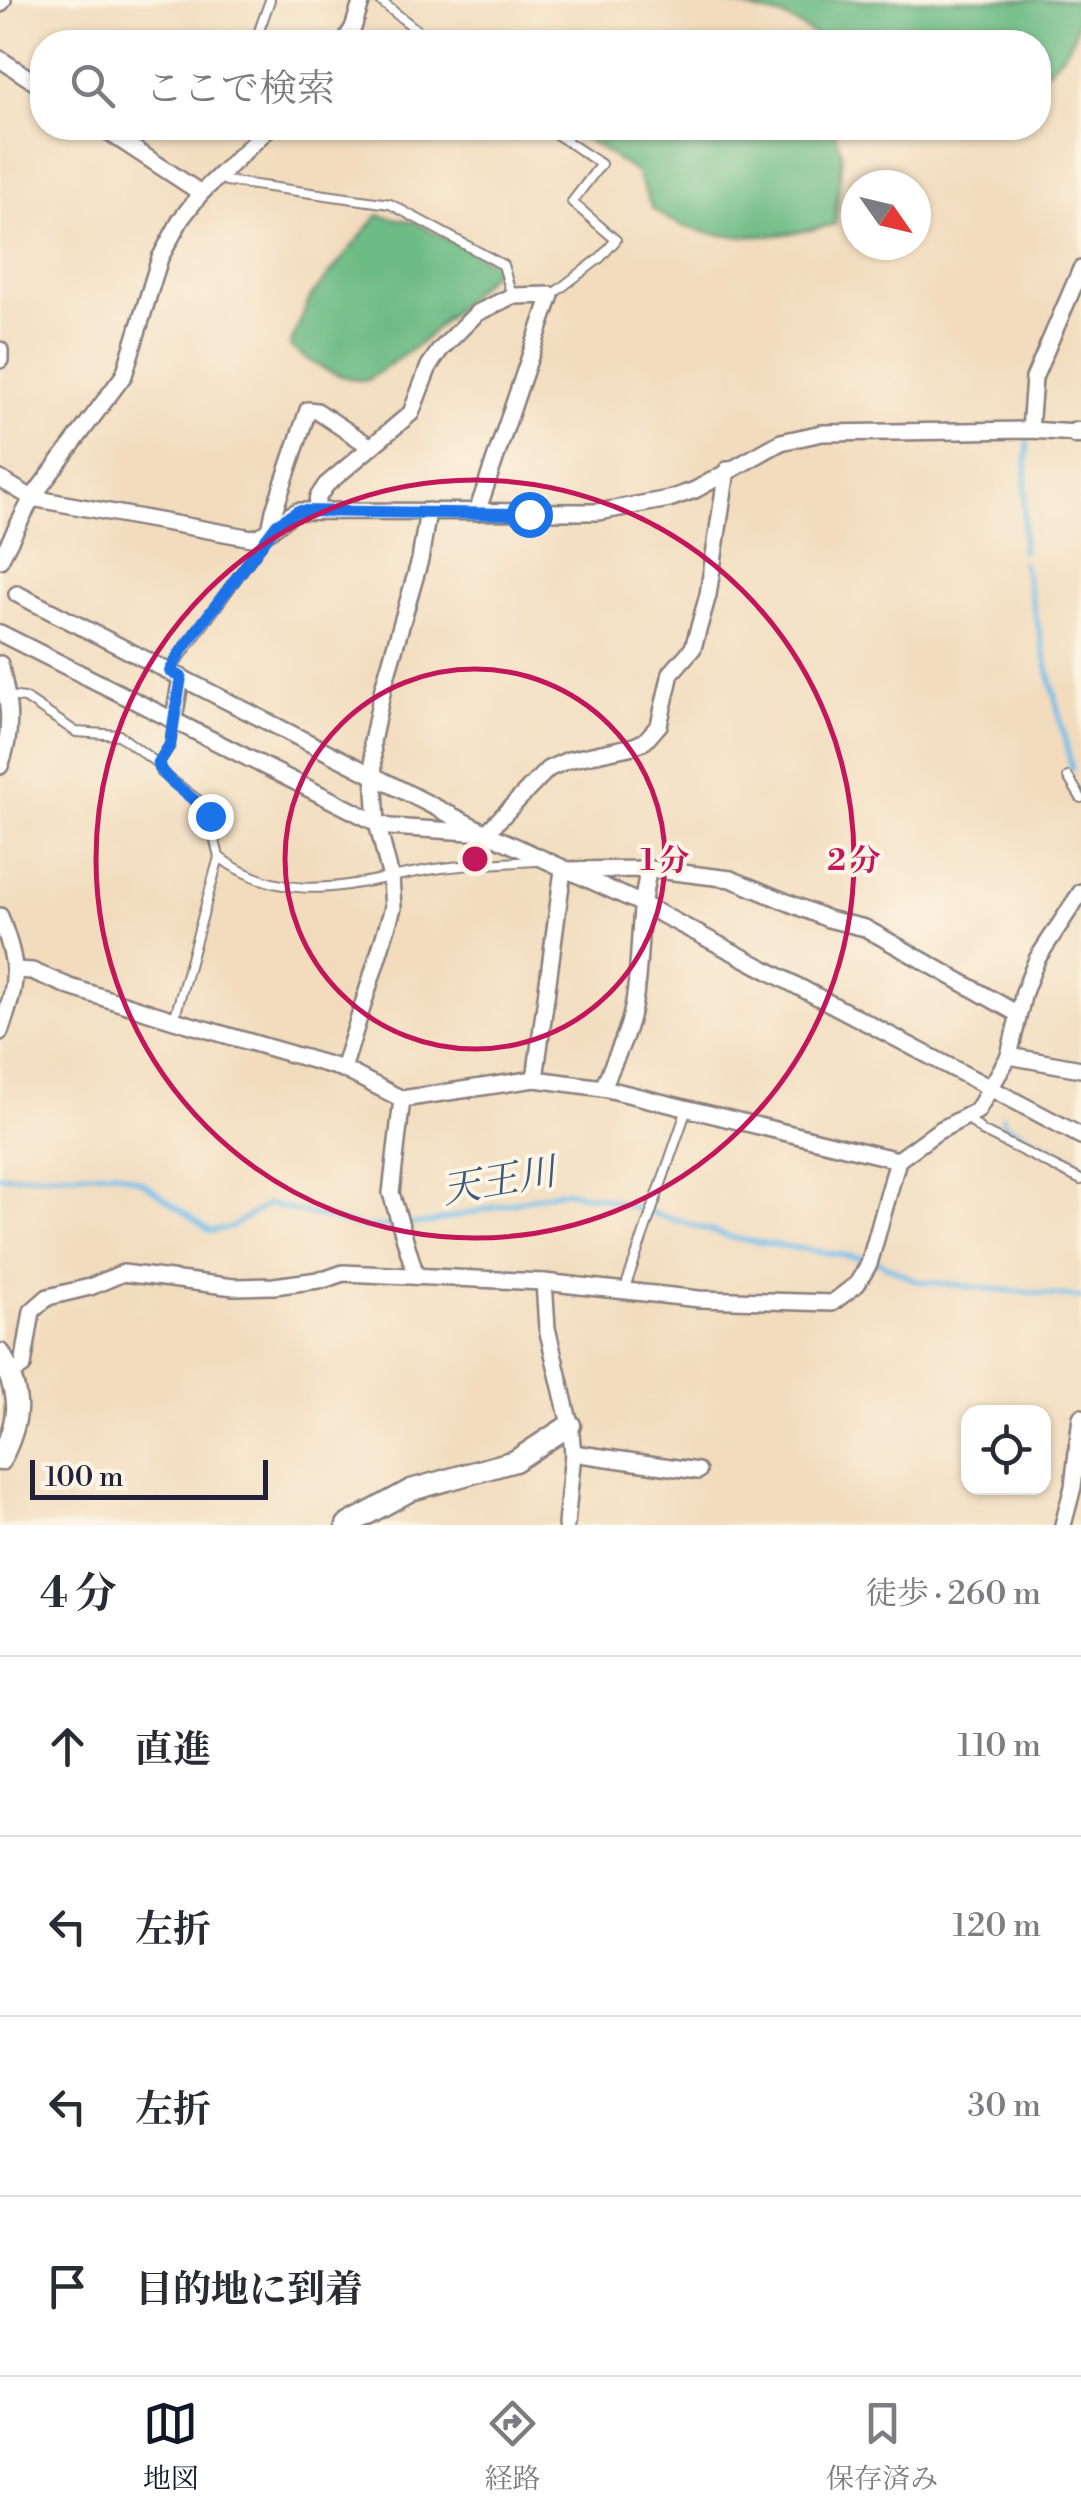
<!DOCTYPE html>
<html lang="ja">
<meta charset="utf-8">
<style>
:root{--surface:#fff;--page:#f7f7f7;--text:#2b2b33;--muted:#7c7c81;--line:#e1e1e2;--accent:#111827}
body{margin:0;font-family:"Libre Bodoni","Noto Serif JP",serif;background:var(--page);color:var(--text)}
.controls{position:absolute;right:30px;bottom:30px;display:grid;overflow:hidden;border-radius:20px;box-shadow:0 2px 8px #0004}
.controls button{width:90px;height:90px;display:grid;place-items:center;padding:0;border:0;border-bottom:2px solid var(--line);background:var(--surface);color:var(--text);font:50px sans-serif}
.compass{position:absolute;left:841px;top:170px;width:90px;height:90px;border-radius:50%;background:var(--surface);box-shadow:0 2px 8px #0004;rotate:124deg}
.scale{position:absolute;left:30px;bottom:25px;width:238px;box-sizing:border-box;padding-left:10px;border:5px solid #22223b;border-top:0;font-size:28px;line-height:35px;white-space:nowrap;color:#22223b;-webkit-text-stroke:8px #fcf5e5;paint-order:stroke}
.stop{position:absolute;width:30px;height:30px;margin:-22px;border:8px solid #1a73e8;border-radius:50%;background:#fff}
.stop.end{background:#1a73e8;border-color:#fff;box-shadow:0 2px 10px #0008}
.list{margin:0;padding:0;list-style:none}
h2{display:flex;justify-content:space-between;align-items:center;height:130px;margin:0;padding:0 40px;font-size:42px}
h2 small{font-size:32px;font-weight:400;color:var(--muted)}
.list li{display:grid;grid-template-columns:65px 1fr auto;gap:30px;align-items:center;box-sizing:border-box;height:180px;padding:0 40px;border-top:2px solid var(--line)}
.list b{display:block;font-size:38px;white-space:nowrap}
.list em{font-size:32px;font-style:normal;color:var(--muted)}
.icon{flex:none;width:55px;height:55px;fill:none;stroke:currentColor;stroke-width:2;stroke-linecap:round;stroke-linejoin:round}
.map{position:relative;flex:none;width:1081px;height:1525px;overflow:hidden}
.search{position:absolute;background:var(--surface);box-shadow:0 2px 8px #0004;left:30px;right:30px;top:30px;height:110px;display:flex;align-items:center;gap:25px;box-sizing:border-box;padding:0 35px;border-radius:40px;color:var(--muted);font-size:38px}
.sheet{height:850px;background:var(--surface)}
nav{display:flex;justify-content:space-around;align-items:center;box-sizing:border-box;height:140px;border-top:2px solid var(--line);background:var(--surface);font-size:28px;color:var(--muted)}
nav a{display:grid;justify-items:center;gap:5px}
nav .on{color:var(--accent)}
.map>svg:first-child{display:block}
.forest{fill:#6ebc85;stroke:#486f60;stroke-width:2.5}
.lines{fill:none;stroke-linecap:round;stroke-linejoin:round}
.stream{stroke:#70bdea;stroke-width:5}
.service-casing{stroke:#8a7f7c;stroke-width:12}
.minor-casing{stroke:#8a7f7c;stroke-width:20}
.tertiary-casing{stroke:#8a7f7c;stroke-width:25}
.service{stroke:#fff;stroke-width:8}
.minor{stroke:#fff;stroke-width:15}
.tertiary{stroke:#fff;stroke-width:20}
.route{stroke:#1a73e8;stroke-width:12}
.ring{fill:none;stroke:#c2185b;stroke-width:5}
.labels{text-anchor:middle;dominant-baseline:central;stroke-width:8;stroke-linejoin:round;paint-order:stroke}
.water-label{font-size:38px;font-style:italic;fill:#3d5878;stroke:#fcf5e5}
.centre{fill:#c2185b;stroke:#fcf5e5;stroke-width:5}
.ring-label{font-size:30px;text-anchor:middle;font-weight:bold;fill:#c2185b;stroke:#fcf5e5;stroke-width:8;stroke-linejoin:round;paint-order:stroke}
</style>
<div class="map">
<svg width="1081" height="1525" viewBox="0 0 1081 1525">
<rect width="100%" height="100%" fill="#fcf5e5"/>
<filter id="ink" filterUnits="userSpaceOnUse"><feTurbulence type="fractalNoise" baseFrequency=".01" numOctaves="2"/><feDisplacementMap in="SourceGraphic" scale="20" xChannelSelector="R" yChannelSelector="G"/><feConvolveMatrix kernelMatrix="1 2 1 2 8 2 1 2 1" color-interpolation-filters="sRGB"/></filter>
<filter id="wash" filterUnits="userSpaceOnUse"><feTurbulence type="fractalNoise" baseFrequency=".0048" numOctaves="4" result="noise"/><feDisplacementMap in="SourceGraphic" scale="40" xChannelSelector="R" yChannelSelector="G"/><feGaussianBlur stdDeviation="2.25" result="paint"/><feColorMatrix in="noise" values="0 0 0 0 0 0 0 0 0 0 0 0 0 0 0 0 0 1.4 0 .05"/><feComposite in="paint" operator="in"/></filter>
<g filter="url(#wash)">
<rect width="100%" height="100%" fill="#f2dcbd"/>
<g class="forest">
<path d="M715 0H1079C1081 35 1065 57 1039 77L1038 42H827L784 17Z"/>
<path d="M578 128H833L842 153 835 224C778 239 701 247 652 208L637 173 577 133Z"/>
<path d="M378 215 415 222 499 266 422 342 366 381C335 377 314 366 290 346L310 298Z"/>
</g>
<g class="lines">
<g class="stream">
<polyline points="1022,552 1028,440"/>
<polyline points="1023,563 1072,769"/>
<polyline points="1003,1116 1003,1123 1081,1164"/>
<polyline points="0,1176 116,1172 142,1182 210,1231 230,1228 268,1204 366,1228 429,1223 561,1191 599,1197 737,1239 875,1260 916,1281 1081,1298"/>
</g>
</g>
</g>
<g filter="url(#ink)">
<g class="lines">
<g class="service-casing">
<g id="service">
<polyline points="379,0 432,42"/>
<polyline points="255,42 270,0"/>
<polyline points="547,128 601,164 572,202 616,240 600,258 553,294"/>
<polyline points="218,177 226,181 390,204 503,265 512,296"/>
<polyline points="170,671 267,537"/>
<path d="M8 696 25 698 76 732 119 735 158 764 161 772 198 800 209 816 219 857C290 910 357 881 435 869 468 864 503 863 536 861"/>
<polyline points="158,764 170,745 173,722"/>
<polyline points="1068,777 1081,798"/>
<polyline points="174,1020 219,857"/>
<polyline points="968,1118 982,1131 1081,1180"/>
<polyline points="625,1288 687,1109"/>
</g>
</g>
<g class="minor-casing">
<g id="minor">
<polyline points="0,4 3,0"/>
<polyline points="344,42 353,28 362,0"/>
<polyline points="0,59 42,87"/>
<polyline points="102,128 201,193"/>
<polyline points="0,350 0,360"/>
<polyline points="1030,430 1034,378 1081,269"/>
<path d="M0 479 32 498 252 538C271 535 281 518 298 511L598 512 669 499 695 490 781 442 822 433 1030 430 1076 433"/>
<polyline points="315,511 318,497 326,485 411,413 429,366 440,350 477,313 512,296 551,295 477,512"/>
<polyline points="270,531 274,511 308,410 317,411 371,447"/>
<polyline points="0,560 32,498 124,375 160,258 181,219 201,193 269,128"/>
<polyline points="17,594 486,833 548,769 568,760 634,746 645,741 659,725 671,673 693,648 708,595 727,470"/>
<polyline points="0,633 377,823 390,827 486,833 640,903 1081,1136"/>
<path d="M0 664C9 701 14 730 0 766"/>
<polyline points="174,719 181,677"/>
<path d="M0 916C19 970 19 978 0 1032"/>
<polyline points="16,970 32,971 70,987 174,1020 343,1069 402,1099 535,1079 603,1088 898,1160"/>
<polyline points="1009,1056 1081,1069"/>
<polyline points="343,1069 393,908 391,878 377,823 372,742 383,688 420,560 428,511"/>
<polyline points="535,1079 563,870 649,869 731,879 828,919 865,928 1018,1014"/>
<path d="M603 1088C613 1062 628 1035 633 1008 642 961 637 915 649 869"/>
<polyline points="402,1099 391,1193 416,1276"/>
<polyline points="544,1282 547,1328 570,1425 573,1453 566,1525"/>
<polyline points="11,1374 23,1366 32,1311 48,1297 90,1287 123,1273 234,1287 274,1286 326,1279 343,1273 544,1282 699,1299 832,1303 857,1284 869,1264 898,1160 938,1131 977,1111 1009,1056 1024,992 1037,959 1081,892"/>
<polyline points="573,1453 698,1471"/>
<polyline points="1063,1525 1073,1487 1081,1417"/>
</g>
</g>
<g class="tertiary-casing">
<g id="tertiary">
<polyline points="1076,433 1081,433"/>
<path d="M0 1354C22 1396 21 1419 0 1460"/>
<polyline points="347,1525 411,1490 515,1461 570,1425"/>
</g>
</g>
<use href="#service" class="service"/>
<use href="#minor" class="minor"/>
<use href="#tertiary" class="tertiary"/>
</g>
</g>
<g class="lines" filter="url(#ink)">
<path class="route" d="M210 816C196 797 166 783 158 764L170 745 181 677 170 671 182 650 277 524 298 511 529 514"/>
</g>
<g class="ring">
<circle cx="475" cy="859" r="190"/>
<circle cx="475" cy="859" r="379"/>
</g>
<g class="labels">
<g class="water-label">
<text transform="translate(499 1182) rotate(-10)">天王川</text>
</g>
</g>
<circle cx="475" cy="859" r="15" class="centre"/>
<g class="ring-label">
<text x="665" y="870">1 分</text>
<text x="854" y="870">2 分</text>
</g>
</svg>
<div class="controls">
<button><svg class="icon" aria-label="locate" viewBox="0 0 24 24"><circle cx="12" cy="12" r="6"/><path d="M12 2v4M12 18v4M2 12h4M18 12h4"/></svg></button>
</div>
<svg class="compass" viewBox="-18 -18 36 36"><path d="M0-13l5 13h-10z" fill="#e53935"/><path d="M0 13l5-13h-10z" fill="#7c7c81"/></svg>
<div class="scale">100 m</div>
<div class="stop" style="left:529px;top:514px"></div>
<div class="stop end" style="left:210px;top:816px"></div>
<div class="search"><svg class="icon" aria-label="search" viewBox="0 0 24 24"><circle cx="10" cy="10" r="6"/><path d="M15 15l6 6"/></svg>ここで検索</div>
</div>
<section class="sheet">
<h2>4 分<small>徒歩 · 260 m</small></h2>
<ul class="list">
<li><svg class="icon" aria-label="ahead" viewBox="0 0 24 24"><path d="M12 20V5M6 11l6-6 6 6"/></svg><div><b>直進</b></div><em>110 m</em></li>
<li><svg class="icon" aria-label="left" viewBox="0 0 24 24"><path d="M17 20v-9H6M10 6l-5 5 5 5"/></svg><div><b>左折</b></div><em>120 m</em></li>
<li><svg class="icon" aria-label="left" viewBox="0 0 24 24"><path d="M17 20v-9H6M10 6l-5 5 5 5"/></svg><div><b>左折</b></div><em>30 m</em></li>
<li><svg class="icon" aria-label="arrive" viewBox="0 0 24 24"><path d="M6 21V4h12l-3 4 3 4H6"/></svg><div><b>目的地に到着</b></div></li>
</ul>
</section>
<nav>
<a class="on"><svg class="icon" aria-label="map" viewBox="0 0 24 24"><path d="M3 6l6-2 6 2 6-2v14l-6 2-6-2-6 2zM9 4v14M15 6v14"/></svg>地図</a>
<a><svg class="icon" aria-label="directions" viewBox="0 0 24 24"><path d="M12 3l9 9-9 9-9-9zM9 14v-3h6M13 9l2 2-2 2"/></svg>経路</a>
<a><svg class="icon" aria-label="saved" viewBox="0 0 24 24"><path d="M7 4h10v16l-5-4-5 4z"/></svg>保存済み</a>
</nav>
